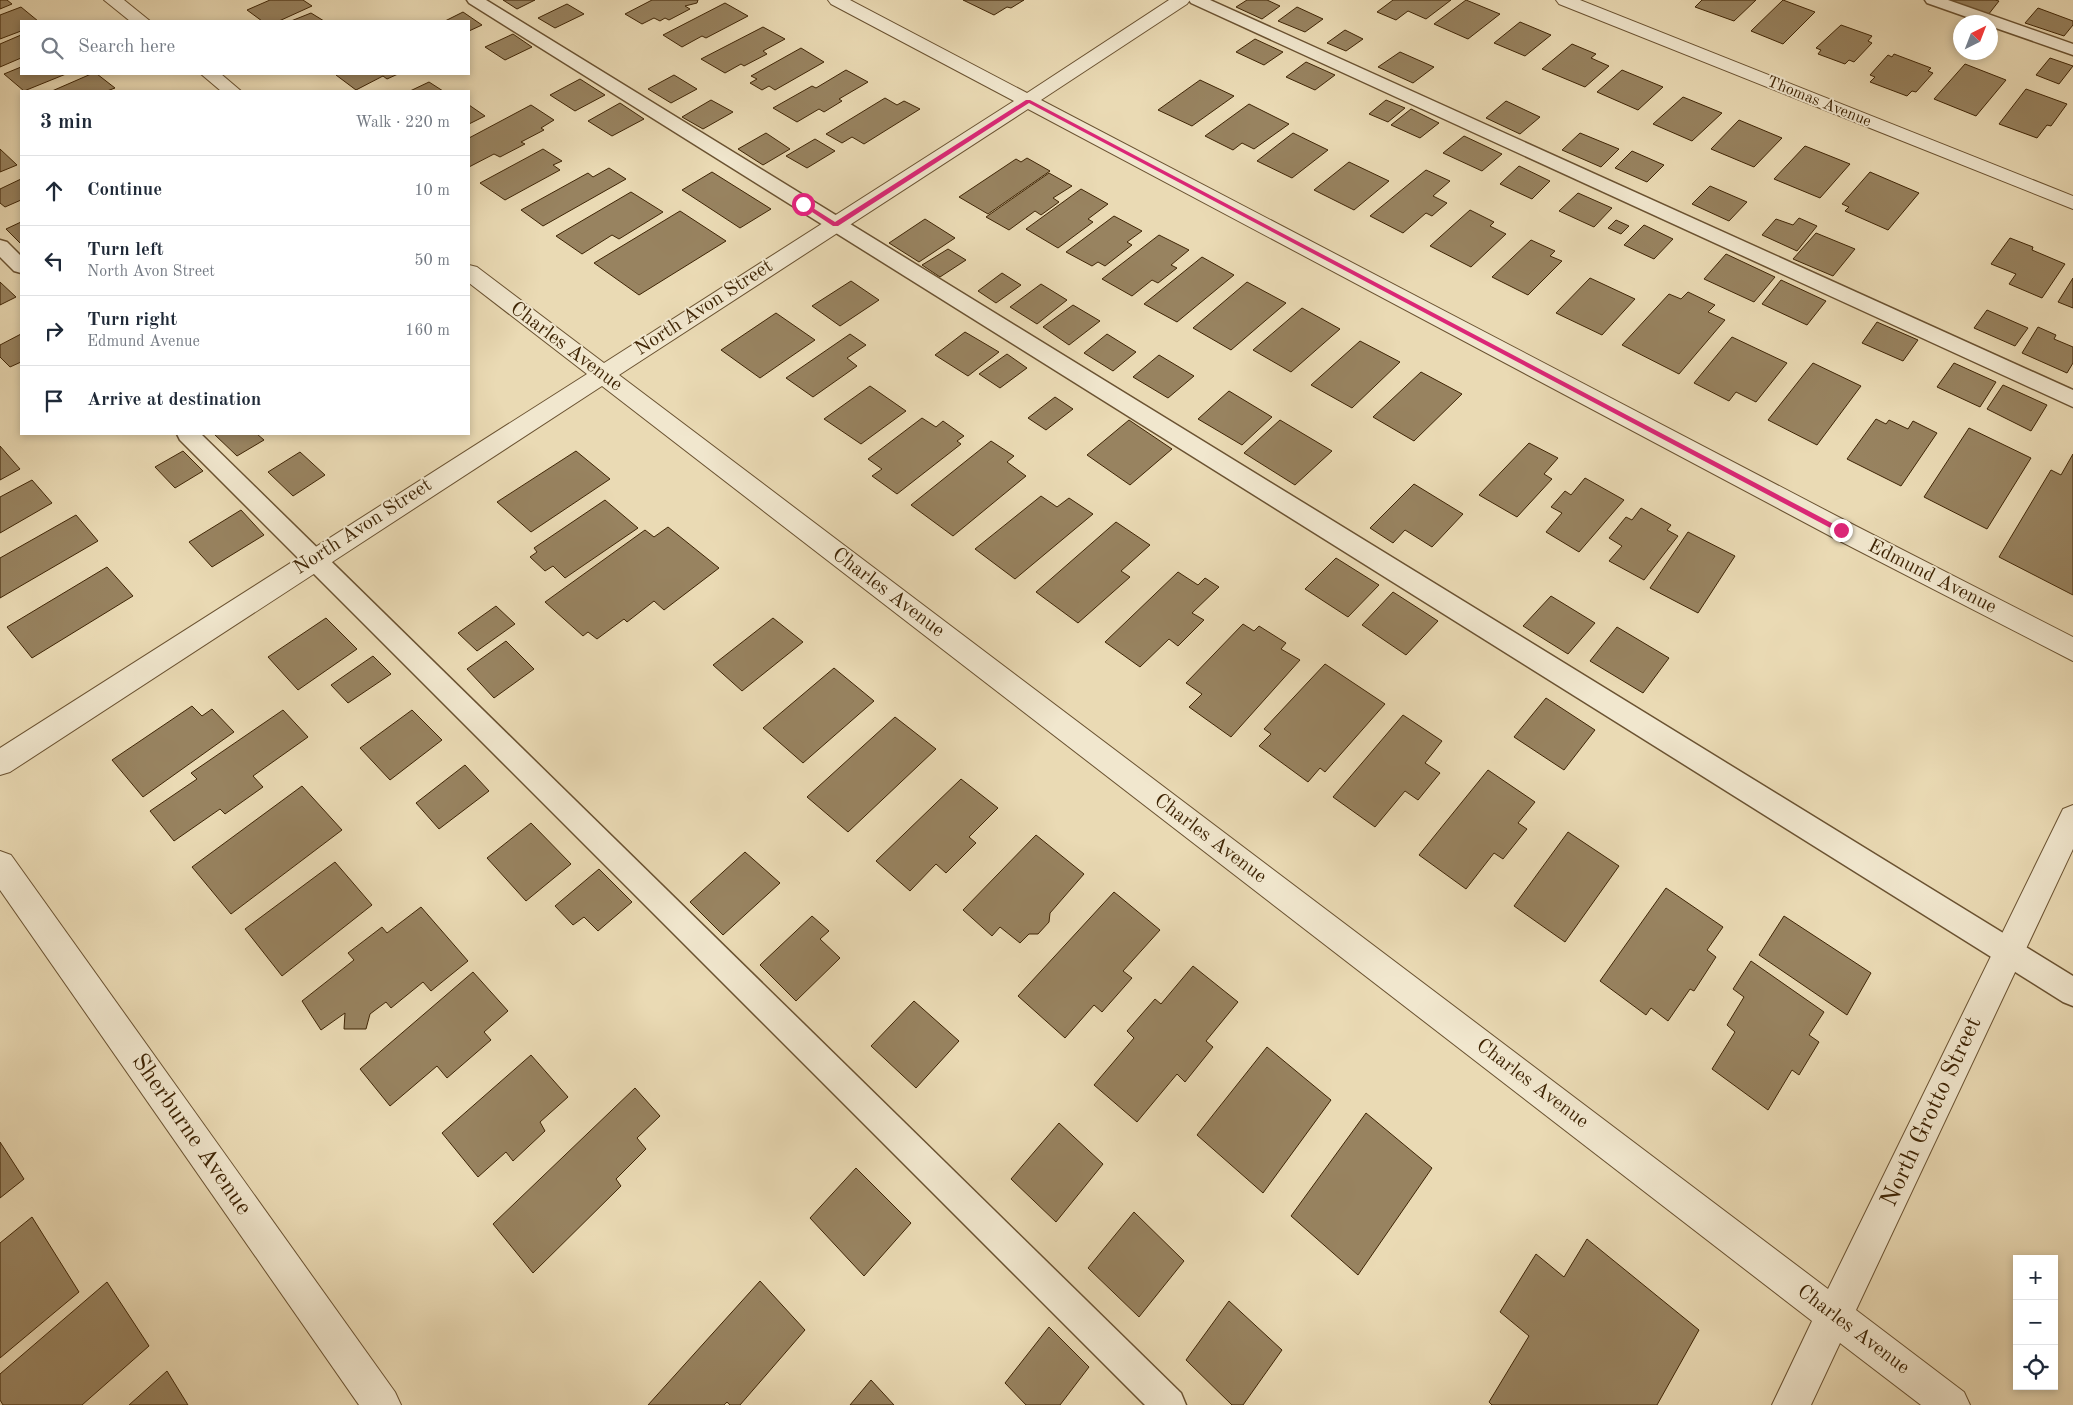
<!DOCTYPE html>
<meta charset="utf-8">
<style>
:root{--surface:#fff;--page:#f6f6f7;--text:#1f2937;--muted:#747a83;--line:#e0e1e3}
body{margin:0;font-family:"Old Standard TT",serif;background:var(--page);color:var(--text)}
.controls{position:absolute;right:15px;bottom:15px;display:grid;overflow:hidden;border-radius:0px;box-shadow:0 2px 8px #0003}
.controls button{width:45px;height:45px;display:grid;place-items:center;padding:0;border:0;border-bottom:1px solid var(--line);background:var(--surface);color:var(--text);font:25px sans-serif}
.compass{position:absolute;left:1953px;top:15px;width:45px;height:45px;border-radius:50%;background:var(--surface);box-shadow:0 2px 8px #0003;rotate:42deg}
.stop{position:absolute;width:15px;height:15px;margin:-11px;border:4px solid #db2777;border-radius:50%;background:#fff}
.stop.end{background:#db2777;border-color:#fff;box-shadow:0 1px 5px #0008}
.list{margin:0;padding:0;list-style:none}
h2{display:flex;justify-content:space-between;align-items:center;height:65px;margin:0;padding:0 20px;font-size:21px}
h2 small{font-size:16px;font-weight:400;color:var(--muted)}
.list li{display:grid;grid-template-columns:32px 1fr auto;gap:15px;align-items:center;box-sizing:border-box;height:70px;padding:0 20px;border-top:1px solid var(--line)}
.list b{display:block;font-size:19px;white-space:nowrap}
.list p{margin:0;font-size:16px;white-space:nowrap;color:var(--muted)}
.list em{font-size:16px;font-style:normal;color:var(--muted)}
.icon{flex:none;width:28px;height:28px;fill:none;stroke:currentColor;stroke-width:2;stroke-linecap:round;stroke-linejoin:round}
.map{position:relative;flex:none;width:2073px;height:1405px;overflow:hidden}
.search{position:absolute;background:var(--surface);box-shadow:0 2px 8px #0003;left:20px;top:20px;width:450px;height:55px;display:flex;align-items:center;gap:12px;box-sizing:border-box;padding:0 18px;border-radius:0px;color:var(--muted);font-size:19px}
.panel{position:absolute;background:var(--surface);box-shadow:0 2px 8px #0003;left:20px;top:90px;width:450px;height:345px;border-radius:0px}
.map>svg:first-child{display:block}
.building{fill:#988360;stroke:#3f2505}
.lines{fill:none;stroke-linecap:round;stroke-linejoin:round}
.service-casing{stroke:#6a5231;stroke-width:3}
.minor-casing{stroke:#6a5231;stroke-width:2}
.tertiary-casing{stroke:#6a5231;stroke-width:2}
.service{fill:#f1e7ce;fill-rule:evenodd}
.minor{fill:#f1e7ce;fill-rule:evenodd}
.tertiary{fill:#f1e7ce;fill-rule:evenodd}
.route{fill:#db2777}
.labels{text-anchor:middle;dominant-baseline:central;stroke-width:4;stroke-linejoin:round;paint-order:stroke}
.far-street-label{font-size:16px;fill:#3f2505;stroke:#f1e7ce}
.street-label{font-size:20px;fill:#3f2505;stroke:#f1e7ce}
.near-street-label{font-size:24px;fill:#3f2505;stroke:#f1e7ce}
</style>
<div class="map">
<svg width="2073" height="1405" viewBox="0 0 2073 1405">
<rect width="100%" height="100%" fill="#eadab4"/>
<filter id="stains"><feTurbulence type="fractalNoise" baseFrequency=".004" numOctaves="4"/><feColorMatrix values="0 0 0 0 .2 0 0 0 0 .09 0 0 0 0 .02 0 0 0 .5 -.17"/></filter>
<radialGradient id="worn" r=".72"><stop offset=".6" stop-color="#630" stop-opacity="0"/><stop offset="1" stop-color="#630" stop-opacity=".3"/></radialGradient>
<g class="building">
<polygon points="0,0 7,0 12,4 0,9"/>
<polygon points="270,0 303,0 312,6 279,21 262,21 247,10"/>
<polygon points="503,0 535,0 517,9"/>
<polygon points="652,0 698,0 697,3 685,6 690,9 669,20 665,18 660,21 654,18 642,24 625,14"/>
<polygon points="963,0 1024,0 1011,8 1007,7 994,15"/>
<polygon points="1247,0 1267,0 1280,6 1262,19 1236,7"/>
<polygon points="1393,0 1451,0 1426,19 1408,11 1396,20 1377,12"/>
<polygon points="1466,0 1500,14 1468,39 1434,24"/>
<polygon points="1702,0 1756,0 1734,21 1695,7"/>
<polygon points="1783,0 1815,12 1783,44 1751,31"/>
<polygon points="1950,0 1995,0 1999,1 1988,15 1949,1"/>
<polygon points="725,3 748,16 706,38 702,36 682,47 663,35"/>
<polygon points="567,4 584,14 555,28 538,18"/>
<polygon points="21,7 38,21 21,21 21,31 0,39 0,15"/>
<polygon points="1297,7 1323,19 1305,32 1278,21"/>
<polygon points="2038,8 2073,21 2073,25 2064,36 2025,23"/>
<polygon points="463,12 482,25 469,31 469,21 445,21"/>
<polygon points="311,13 324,21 291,21"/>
<polygon points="1520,22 1551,35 1525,56 1494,43"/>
<polygon points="1841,25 1872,36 1868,41 1872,43 1854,62 1849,60 1845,64 1818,54 1821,50 1816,48"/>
<polygon points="763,27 785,39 763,51 767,54 744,66 741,64 725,73 701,59"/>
<polygon points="1345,30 1363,39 1346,51 1327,43"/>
<polygon points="513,34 532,47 505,60 485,47"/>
<polygon points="21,35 21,58 0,67 0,44"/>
<polygon points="1255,39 1283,52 1264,65 1236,52"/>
<polygon points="1572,44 1596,54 1591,58 1609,66 1585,87 1542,69"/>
<polygon points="801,48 824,62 775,90 769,86 762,90 750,83 757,79 751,76"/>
<polygon points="1400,52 1434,67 1413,83 1378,67"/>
<polygon points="1894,54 1931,68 1928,71 1933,73 1916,92 1912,91 1907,96 1870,82 1875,77 1870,75 1888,55 1892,57"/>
<polygon points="2050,58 2073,66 2059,84 2036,75"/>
<polygon points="1306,62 1335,75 1315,90 1286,77"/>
<polygon points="1965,64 2006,80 1976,116 1934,99"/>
<polygon points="21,67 21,74 66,74 24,91 4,74"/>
<polygon points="846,70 868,82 839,99 842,101 824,112 819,109 797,122 773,108 812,86 816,88"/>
<polygon points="1622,70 1663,87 1638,110 1597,92"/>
<polygon points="91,74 97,74 115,88 107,91 52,91"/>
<polygon points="339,74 398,74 387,79 383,76 356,90 336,75"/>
<polygon points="674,75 697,89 671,103 648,89"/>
<polygon points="580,79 605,95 575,111 550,95"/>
<polygon points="1200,80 1234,96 1192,126 1158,110"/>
<polygon points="429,82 443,91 410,91"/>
<polygon points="2026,89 2067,104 2051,126 2047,125 2037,138 1999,124"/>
<polygon points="1683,97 1722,113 1692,141 1653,124"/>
<polygon points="885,98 897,105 904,101 920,109 864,144 852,137 842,143 826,134"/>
<polygon points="711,100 733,112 703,129 682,117"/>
<polygon points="1386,100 1405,108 1388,122 1369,114"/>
<polygon points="1506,101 1540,117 1520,134 1486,118"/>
<polygon points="620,103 644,119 612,136 588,121"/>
<polygon points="1249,104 1289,124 1254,149 1242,143 1233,150 1205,136"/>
<polygon points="469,105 485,116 469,124"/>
<polygon points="531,105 554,120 541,128 544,130 521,142 525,144 500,157 494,154 469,167 469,138"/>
<polygon points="1411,109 1439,123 1420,138 1391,125"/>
<polygon points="1739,120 1782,138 1754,167 1711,149"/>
<polygon points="766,133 790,149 763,165 738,149"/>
<polygon points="1293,133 1328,150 1292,178 1257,161"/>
<polygon points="1580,133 1619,149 1601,167 1562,150"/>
<polygon points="1464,136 1502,154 1482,171 1443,153"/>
<polygon points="815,139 835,151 807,168 786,156"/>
<polygon points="1805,146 1850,164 1820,198 1774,179"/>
<polygon points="0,149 17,165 0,172"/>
<polygon points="543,149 562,161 553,165 560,170 505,200 480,183"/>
<polygon points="1632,151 1664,165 1647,182 1615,168"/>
<polygon points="1027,158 1050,171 988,214 959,197 1016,159 1021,162"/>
<polygon points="1349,162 1389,181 1354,210 1314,190"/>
<polygon points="1519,166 1550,181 1532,199 1500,184"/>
<polygon points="609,168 626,179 543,226 521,210 588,173 593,177"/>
<polygon points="1426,170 1450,181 1433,196 1447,203 1432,216 1426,213 1403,233 1370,216"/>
<polygon points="712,172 771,209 740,228 682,190"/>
<polygon points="1870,172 1919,193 1888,230 1845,211 1849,207 1842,204"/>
<polygon points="1049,173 1072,186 1053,198 1059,202 1041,215 1035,211 1009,230 986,217"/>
<polygon points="21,179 21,200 5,207 0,203 0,189"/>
<polygon points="1710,186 1747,202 1729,221 1692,204"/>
<polygon points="1081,189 1108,204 1088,219 1093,222 1058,248 1026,229"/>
<polygon points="631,192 663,212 619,239 612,235 582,254 556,236"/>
<polygon points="1578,193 1612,208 1594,227 1559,211"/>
<polygon points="1470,210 1494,222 1490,226 1506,234 1471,267 1430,246"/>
<polygon points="680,211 726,241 639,295 594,263"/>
<polygon points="1114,216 1142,231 1127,242 1132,245 1105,266 1098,262 1092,266 1066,252"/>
<polygon points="1799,218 1817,226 1797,251 1762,235 1776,219 1793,225"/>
<polygon points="925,219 955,238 919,262 889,243"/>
<polygon points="1616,220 1629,226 1621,234 1608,228"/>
<polygon points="21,222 21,244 6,229"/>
<polygon points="1644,225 1673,239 1654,259 1624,245"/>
<polygon points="1816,233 1855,249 1833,276 1793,259"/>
<polygon points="1159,235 1189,250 1171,265 1177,268 1158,283 1152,280 1132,296 1102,279"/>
<polygon points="2010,238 2033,247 2032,250 2065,264 2042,298 2009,284 2016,274 1991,264"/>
<polygon points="1531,240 1555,251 1550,256 1562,261 1528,295 1492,277"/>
<polygon points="948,249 966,260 940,277 922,265"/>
<polygon points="1726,254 1775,277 1754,302 1704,279"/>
<polygon points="1202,257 1234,275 1177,322 1144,304"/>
<polygon points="1002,273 1021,285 996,303 978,291"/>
<polygon points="1590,278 1635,299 1602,335 1556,313"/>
<polygon points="2073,278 2073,308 2058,302"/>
<polygon points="1781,280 1826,301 1807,325 1762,304"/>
<polygon points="851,281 879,300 840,326 812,306"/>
<polygon points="0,282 16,297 0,305"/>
<polygon points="1247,282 1286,303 1231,350 1193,328"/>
<polygon points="1041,284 1067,300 1037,324 1010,307"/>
<polygon points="1688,292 1715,305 1708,312 1725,320 1679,374 1622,345 1669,294 1681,299"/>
<polygon points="1073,305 1100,321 1069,345 1043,327"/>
<polygon points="1302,308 1340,329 1291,372 1253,350"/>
<polygon points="1987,310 2028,328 2015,346 1974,328"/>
<polygon points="776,313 815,340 760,378 721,350"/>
<polygon points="1877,322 1918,340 1903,361 1862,343"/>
<polygon points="2038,327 2056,335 2054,339 2073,347 2073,363 2067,373 2022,353"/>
<polygon points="965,332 999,352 968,376 935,355"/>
<polygon points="21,334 21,362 10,367 0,357 0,345"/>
<polygon points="850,334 866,345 847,358 857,366 813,397 786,378"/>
<polygon points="1107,334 1136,352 1113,371 1084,353"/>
<polygon points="1732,337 1787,363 1756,402 1736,392 1729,401 1694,383"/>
<polygon points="1360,341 1400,362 1352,408 1311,385"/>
<polygon points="1007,354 1027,368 1000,388 979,374"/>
<polygon points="1159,355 1194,376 1168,398 1133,377"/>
<polygon points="1813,363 1861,386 1817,445 1768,420"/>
<polygon points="1954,363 1996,382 1980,407 1937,387"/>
<polygon points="1421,372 1462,394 1414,441 1373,417"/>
<polygon points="2003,385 2047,405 2031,431 1987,409"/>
<polygon points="870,386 906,411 861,444 824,419"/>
<polygon points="1229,391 1272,417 1242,445 1198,419"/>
<polygon points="1055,397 1073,409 1046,430 1028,418"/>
<polygon points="922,418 936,427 943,421 964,436 957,441 961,444 897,494 872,476 882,469 868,459"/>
<polygon points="1876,419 1886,424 1889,420 1908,429 1913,421 1937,433 1901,486 1847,459"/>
<polygon points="1129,420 1172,449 1130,485 1087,455"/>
<polygon points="1280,420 1332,451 1295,485 1244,453"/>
<polygon points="1969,428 2031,458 1987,529 1924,497"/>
<polygon points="214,434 257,434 264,440 237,456"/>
<polygon points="991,441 1014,456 1007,462 1026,476 953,536 911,505"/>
<polygon points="1529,443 1558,458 1544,474 1552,479 1517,517 1479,495"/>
<polygon points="0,446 20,469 0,480"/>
<polygon points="183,451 203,471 175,488 155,467"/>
<polygon points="576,451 610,479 531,532 497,502"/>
<polygon points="300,452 325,475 293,496 268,472"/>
<polygon points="2073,454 2073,595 1999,557 2051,470 2061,475"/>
<polygon points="1585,478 1624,500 1579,552 1546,532 1562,513 1551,507 1565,491 1571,495"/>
<polygon points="32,480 52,503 0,533 0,497"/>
<polygon points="1414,484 1463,514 1432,547 1405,530 1393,543 1370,528"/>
<polygon points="1041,496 1057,507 1069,498 1093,514 1015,579 975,549"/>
<polygon points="605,500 638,528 565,578 553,566 545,571 530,557 537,552 534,548"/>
<polygon points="1641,508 1671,525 1667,530 1678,536 1644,580 1609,561 1622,546 1609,538 1626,517 1632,520"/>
<polygon points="241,510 264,535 212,567 189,542"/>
<polygon points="76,515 98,541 0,598 0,558"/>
<polygon points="1116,522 1150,545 1121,571 1130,577 1078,623 1036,592"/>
<polygon points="668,527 719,568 664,610 654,601 627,622 624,619 597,639 588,632 583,636 545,602 645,530 654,537"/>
<polygon points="1688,532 1735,556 1698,613 1650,588"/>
<polygon points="1336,558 1379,585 1348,617 1305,589"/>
<polygon points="107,567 133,596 32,658 7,627"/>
<polygon points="1178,572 1198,585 1205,578 1219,587 1192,613 1204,620 1178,646 1169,639 1140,667 1105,642"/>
<polygon points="1393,592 1438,621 1406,655 1362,625"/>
<polygon points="1551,596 1595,623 1568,654 1523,626"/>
<polygon points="496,606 515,624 477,651 458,633"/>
<polygon points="326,618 357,649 298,690 268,657"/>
<polygon points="773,618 803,642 742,691 713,665"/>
<polygon points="1243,624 1254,631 1259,626 1286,643 1281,649 1300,660 1231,737 1189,707 1202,694 1186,683"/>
<polygon points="1617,627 1669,658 1643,693 1590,661"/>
<polygon points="506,641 534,669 494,698 467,669"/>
<polygon points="373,656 391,674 348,703 331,685"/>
<polygon points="1325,664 1385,704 1325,772 1320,768 1308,782 1259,746 1271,734 1264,729"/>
<polygon points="834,668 874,701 803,763 763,728"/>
<polygon points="1546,698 1595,730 1564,770 1514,737"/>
<polygon points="192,706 202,716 212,709 234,732 143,797 112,760"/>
<polygon points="283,710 308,737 253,776 263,787 225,814 220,809 174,841 150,811 197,779 191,773"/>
<polygon points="412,710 442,740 390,780 360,748"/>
<polygon points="1403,715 1442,741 1425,763 1440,773 1418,800 1405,791 1375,827 1333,797"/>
<polygon points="895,717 936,749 848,832 807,797"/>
<polygon points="465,765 489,791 439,829 416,803"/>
<polygon points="1488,770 1535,802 1518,823 1527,829 1503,859 1494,853 1466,889 1419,855"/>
<polygon points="961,779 998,808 969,837 976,843 946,873 936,864 910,891 876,861"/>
<polygon points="302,786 342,830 231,914 192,867"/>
<polygon points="531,823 571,864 526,901 487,858"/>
<polygon points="1568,832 1619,866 1565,942 1514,906"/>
<polygon points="1036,835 1084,874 1050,913 1049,922 1038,934 1029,934 1020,943 1000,927 992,936 963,910"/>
<polygon points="745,852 780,883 723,935 690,902"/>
<polygon points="335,862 372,905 282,976 245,929"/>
<polygon points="599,869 632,902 598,931 584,917 573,925 555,906"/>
<polygon points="1666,888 1723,927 1707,950 1716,957 1694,991 1690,989 1668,1021 1651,1008 1646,1015 1600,981"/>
<polygon points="1114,892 1160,930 1123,971 1132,978 1102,1012 1094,1005 1065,1038 1018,996"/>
<polygon points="421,907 468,961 431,991 423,982 391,1008 386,1002 370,1014 366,1029 344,1029 345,1013 321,1030 302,1001 354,960 348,953 382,927 387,933"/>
<polygon points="812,916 829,931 820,939 840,958 796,1001 760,965"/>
<polygon points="1784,916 1871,973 1847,1015 1759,955"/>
<polygon points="1751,961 1824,1012 1809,1035 1819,1042 1799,1075 1792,1070 1768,1110 1712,1069 1735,1032 1727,1025 1744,997 1733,989"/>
<polygon points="1193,966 1238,1002 1206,1041 1213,1047 1185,1082 1177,1074 1137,1122 1094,1085 1134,1038 1127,1031 1155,999 1161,1004"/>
<polygon points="473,972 508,1011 484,1032 491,1040 447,1078 437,1066 390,1106 360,1069"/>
<polygon points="914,1001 959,1041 916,1088 871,1046"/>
<polygon points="1267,1047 1331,1100 1263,1193 1197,1135"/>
<polygon points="531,1055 568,1097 540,1122 545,1131 513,1161 506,1152 478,1177 442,1133"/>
<polygon points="635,1088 660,1116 637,1138 646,1149 616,1179 621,1186 533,1273 493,1224"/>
<polygon points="1366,1113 1432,1168 1358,1275 1291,1216"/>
<polygon points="1059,1123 1103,1164 1056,1222 1011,1179"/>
<polygon points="0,1142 24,1179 0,1198"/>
<polygon points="856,1168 911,1223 864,1276 810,1218"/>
<polygon points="1134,1212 1184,1261 1139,1317 1088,1268"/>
<polygon points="32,1217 79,1292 0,1358 0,1243"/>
<polygon points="1587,1239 1699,1330 1657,1405 1492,1405 1489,1402 1529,1336 1500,1312 1536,1254 1564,1277"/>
<polygon points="760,1281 805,1330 740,1405 730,1405 727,1402 724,1405 648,1405"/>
<polygon points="107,1282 149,1346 82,1405 3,1405 0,1400 0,1374"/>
<polygon points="1229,1301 1282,1350 1243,1405 1232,1405 1186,1360"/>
<polygon points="1049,1327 1089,1367 1060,1405 1026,1405 1005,1383"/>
<polygon points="167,1371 188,1405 129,1405"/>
<polygon points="871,1380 894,1405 850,1405"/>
</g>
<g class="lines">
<g class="service-casing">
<g id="service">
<polygon points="467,0 486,0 2073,976 2073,1006 2063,1002 469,3"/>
<polygon points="1189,0 1210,0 2073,390 2073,407 1191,3"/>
<polygon points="1925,0 1948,0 2073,44 2073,55 1990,26 1990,22 1981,22 1927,3"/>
<polygon points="0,240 7,242 21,256 21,273 14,271 0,257"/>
<polygon points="177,434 201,434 1181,1393 1186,1405 1145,1405 180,440"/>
</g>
</g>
<g class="minor-casing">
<g id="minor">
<polygon points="104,0 124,0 150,21 130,21"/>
<polygon points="828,0 850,0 1027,93 1169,0 1190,0 1187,4 1041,100 1850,523 2073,637 2073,661 1832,537 1028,109 619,375 1828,1289 2063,809 2073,805 2073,849 1856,1310 1964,1392 1970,1405 1921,1405 1840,1343 1811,1405 1772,1405 1812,1321 602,386 10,772 0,775 0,748 587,374 469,283 469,265 477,267 604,363 1014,101 831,4"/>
<polygon points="201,74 221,74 241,91 221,91"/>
<polygon points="0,851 11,855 395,1392 401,1405 359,1405 0,890"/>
</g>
</g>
<g class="tertiary-casing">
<polygon id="tertiary" points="1556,0 1580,0 2073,196 2073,209 1559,4"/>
</g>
<use href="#service" class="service"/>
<use href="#minor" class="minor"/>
<use href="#tertiary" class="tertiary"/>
</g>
<polygon class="route" points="1026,100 1030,100 1845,530 1841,533 1838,532 1029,103 838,226 833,226 800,204 805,203 835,222"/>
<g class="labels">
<g class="far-street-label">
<text transform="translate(1819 102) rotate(22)">Thomas Avenue</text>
</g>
<g class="street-label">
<text transform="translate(704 308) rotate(-33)">North Avon Street</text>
<text transform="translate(566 347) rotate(37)">Charles Avenue</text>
<text transform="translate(363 527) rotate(-33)">North Avon Street</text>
<text transform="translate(1932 577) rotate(27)">Edmund Avenue</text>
<text transform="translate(888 593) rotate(37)">Charles Avenue</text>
<text transform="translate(1210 839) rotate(37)">Charles Avenue</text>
<text transform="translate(1532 1084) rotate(37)">Charles Avenue</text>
<text transform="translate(1853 1330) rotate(37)">Charles Avenue</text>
</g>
<g class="near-street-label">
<text transform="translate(1932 1112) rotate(-65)">North Grotto Street</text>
<text transform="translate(191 1135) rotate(55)">Sherburne Avenue</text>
</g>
</g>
<rect width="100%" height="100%" filter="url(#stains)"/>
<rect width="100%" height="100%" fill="url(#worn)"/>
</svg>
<div class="controls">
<button>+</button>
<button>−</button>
<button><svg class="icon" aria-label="locate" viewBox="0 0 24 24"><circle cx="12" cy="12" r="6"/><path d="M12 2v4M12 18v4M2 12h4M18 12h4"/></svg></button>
</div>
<svg class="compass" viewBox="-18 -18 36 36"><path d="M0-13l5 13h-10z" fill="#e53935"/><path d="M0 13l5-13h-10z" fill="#747a83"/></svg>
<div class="stop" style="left:803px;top:204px"></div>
<div class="stop end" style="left:1841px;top:530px"></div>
<div class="search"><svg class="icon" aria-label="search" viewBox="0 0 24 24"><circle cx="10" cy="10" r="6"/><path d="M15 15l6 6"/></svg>Search here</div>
<section class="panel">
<h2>3 min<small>Walk · 220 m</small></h2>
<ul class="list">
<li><svg class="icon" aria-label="ahead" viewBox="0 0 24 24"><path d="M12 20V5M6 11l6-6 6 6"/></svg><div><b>Continue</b></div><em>10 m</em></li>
<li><svg class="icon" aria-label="left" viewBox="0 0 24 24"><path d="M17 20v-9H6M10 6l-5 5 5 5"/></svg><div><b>Turn left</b><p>North Avon Street</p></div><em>50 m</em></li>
<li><svg class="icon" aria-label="right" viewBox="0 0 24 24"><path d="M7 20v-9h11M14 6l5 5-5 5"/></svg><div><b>Turn right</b><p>Edmund Avenue</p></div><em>160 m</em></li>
<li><svg class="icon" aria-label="arrive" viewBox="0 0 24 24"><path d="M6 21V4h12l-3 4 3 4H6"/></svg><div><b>Arrive at destination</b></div></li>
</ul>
</section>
</div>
